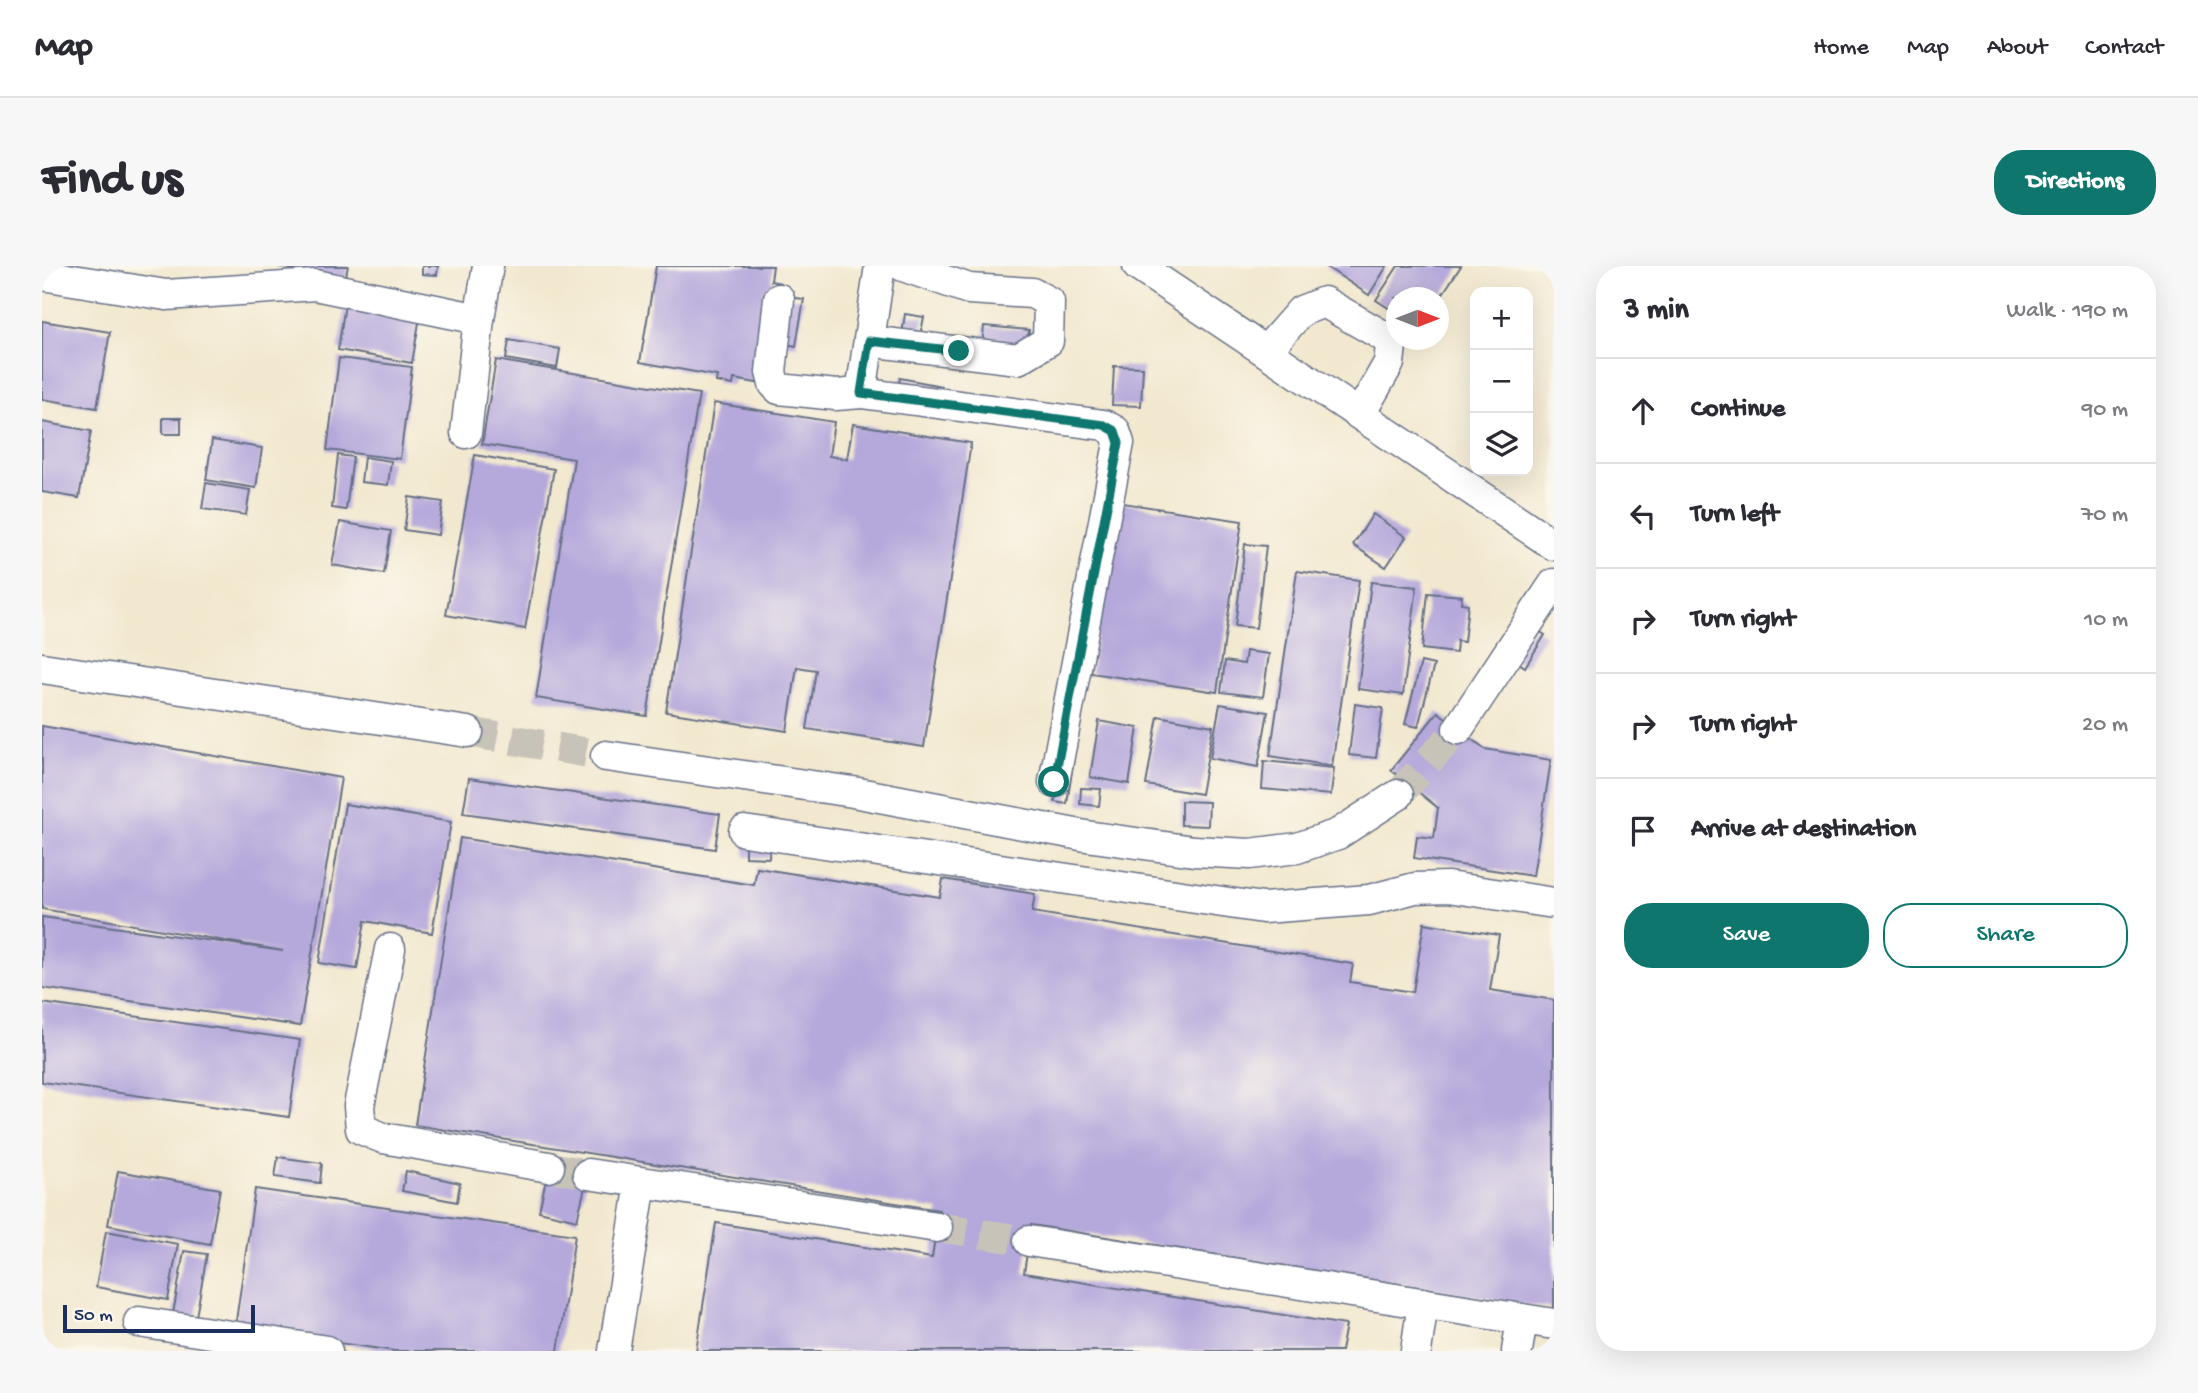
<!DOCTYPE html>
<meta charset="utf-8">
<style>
:root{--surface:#fff;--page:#f7f7f7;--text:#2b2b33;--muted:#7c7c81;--line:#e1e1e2;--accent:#0f766e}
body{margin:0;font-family:"Gochi Hand",sans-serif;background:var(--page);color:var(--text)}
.controls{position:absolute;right:21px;top:21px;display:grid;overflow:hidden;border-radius:14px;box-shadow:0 7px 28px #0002}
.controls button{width:63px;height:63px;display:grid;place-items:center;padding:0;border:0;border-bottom:2px solid var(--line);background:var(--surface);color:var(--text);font:35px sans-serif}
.compass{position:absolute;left:1344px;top:21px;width:63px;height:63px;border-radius:50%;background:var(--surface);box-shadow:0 7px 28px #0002;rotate:90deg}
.scale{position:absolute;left:21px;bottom:18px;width:192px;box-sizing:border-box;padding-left:7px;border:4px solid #1b2f5e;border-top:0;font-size:19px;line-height:24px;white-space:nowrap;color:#1b2f5e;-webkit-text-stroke:5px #fbf7ec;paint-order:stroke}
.stop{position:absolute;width:21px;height:21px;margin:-16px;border:5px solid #0f766e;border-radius:50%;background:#fff}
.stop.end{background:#0f766e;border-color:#fff;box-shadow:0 2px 7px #0008}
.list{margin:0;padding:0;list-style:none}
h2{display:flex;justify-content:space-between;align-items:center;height:91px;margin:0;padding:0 28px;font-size:30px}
h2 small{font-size:23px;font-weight:400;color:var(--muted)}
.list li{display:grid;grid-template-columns:46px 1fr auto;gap:21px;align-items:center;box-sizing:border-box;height:105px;padding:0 28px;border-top:2px solid var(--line)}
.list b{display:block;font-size:26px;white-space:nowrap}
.list em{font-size:23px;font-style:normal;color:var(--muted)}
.actions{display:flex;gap:14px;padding:21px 28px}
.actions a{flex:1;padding:16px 0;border:2px solid var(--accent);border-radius:28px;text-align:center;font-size:24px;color:var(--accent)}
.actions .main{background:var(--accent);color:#fff}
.icon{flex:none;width:38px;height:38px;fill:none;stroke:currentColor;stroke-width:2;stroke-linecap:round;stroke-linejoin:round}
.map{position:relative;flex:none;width:1512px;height:1085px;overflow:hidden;border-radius:28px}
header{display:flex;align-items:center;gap:42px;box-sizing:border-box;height:98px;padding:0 35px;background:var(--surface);border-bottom:2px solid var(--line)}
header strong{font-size:33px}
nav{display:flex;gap:38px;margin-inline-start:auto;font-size:24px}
.intro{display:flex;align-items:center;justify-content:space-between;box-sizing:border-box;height:168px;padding:0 42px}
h1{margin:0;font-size:49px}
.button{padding:18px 32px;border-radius:28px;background:var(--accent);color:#fff;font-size:24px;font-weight:700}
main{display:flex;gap:42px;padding:0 42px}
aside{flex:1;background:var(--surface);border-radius:28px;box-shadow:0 7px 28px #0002}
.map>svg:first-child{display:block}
.building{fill:#b5a8db}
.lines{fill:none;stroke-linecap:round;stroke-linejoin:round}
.minor-tunnel{stroke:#c7c3b8;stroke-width:30;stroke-dasharray:30 15;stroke-linecap:butt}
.minor-casing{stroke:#667086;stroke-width:33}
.minor{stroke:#fff;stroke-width:30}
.route{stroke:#0f766e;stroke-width:9}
</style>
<header>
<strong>Map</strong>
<nav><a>Home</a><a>Map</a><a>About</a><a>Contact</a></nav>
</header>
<div class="intro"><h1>Find us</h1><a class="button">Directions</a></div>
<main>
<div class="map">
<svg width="1512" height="1085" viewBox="0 0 1512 1085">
<rect width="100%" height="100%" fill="#fbf7ec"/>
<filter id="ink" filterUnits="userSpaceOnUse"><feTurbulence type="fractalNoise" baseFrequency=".0143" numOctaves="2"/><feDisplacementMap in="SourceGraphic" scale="14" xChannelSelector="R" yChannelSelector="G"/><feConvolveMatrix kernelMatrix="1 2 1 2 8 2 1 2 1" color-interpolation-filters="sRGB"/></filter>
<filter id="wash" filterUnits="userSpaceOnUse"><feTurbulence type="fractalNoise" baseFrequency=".00686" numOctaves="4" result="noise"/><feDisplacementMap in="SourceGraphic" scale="28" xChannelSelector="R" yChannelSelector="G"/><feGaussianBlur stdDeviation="1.57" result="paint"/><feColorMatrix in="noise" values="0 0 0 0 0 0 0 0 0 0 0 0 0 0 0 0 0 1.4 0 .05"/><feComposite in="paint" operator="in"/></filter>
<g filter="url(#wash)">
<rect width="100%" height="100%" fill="#f2e8cf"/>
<g id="blocks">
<g class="building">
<polygon points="234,0 306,0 303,14"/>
<polygon points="380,0 396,0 395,9 380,8"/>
<polygon points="614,0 731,0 729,15 739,17 720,118 692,113 691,119 674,116 675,110 598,96"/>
<polygon points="1283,0 1345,0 1327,29"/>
<polygon points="1356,0 1419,0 1396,35 1396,32 1354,32 1354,47 1334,34"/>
<polygon points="746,31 762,33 754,80 739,77"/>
<polygon points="303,38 378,51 370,97 296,84"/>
<polygon points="863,48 882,51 878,71 860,68"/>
<polygon points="0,55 68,66 55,142 0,133"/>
<polygon points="942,60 987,64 985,84 940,80"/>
<polygon points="467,74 518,83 515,102 464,93"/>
<polygon points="297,92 370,101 358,193 285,184"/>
<polygon points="454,94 657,128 605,450 494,432 532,193 440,178"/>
<polygon points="1072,100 1101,101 1099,140 1070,139"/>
<polygon points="858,112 900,120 899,130 856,123"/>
<polygon points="672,137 792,156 787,190 805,193 811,158 929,177 882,481 765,463 774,404 755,401 745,465 624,446"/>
<rect x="121" y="152" width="18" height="16"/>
<polygon points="0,156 49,165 37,232 0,226"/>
<polygon points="170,174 220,182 214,222 164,214"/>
<polygon points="296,189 311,191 304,244 290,242"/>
<polygon points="433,189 512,203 483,363 404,349"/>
<polygon points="322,191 349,195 346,219 319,216"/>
<polygon points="164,217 208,224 204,249 160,243"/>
<polygon points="367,231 401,236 396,269 362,264"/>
<polygon points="1074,236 1200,255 1175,426 1049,407"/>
<polygon points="1331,248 1364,271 1344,301 1311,279"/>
<polygon points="298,256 349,265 342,308 290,299"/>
<polygon points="1203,278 1224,280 1214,362 1193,360"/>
<polygon points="1255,305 1317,314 1290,500 1228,490"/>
<polygon points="1329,316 1375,321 1361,429 1316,423"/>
<polygon points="1386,327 1420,330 1419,337 1426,338 1422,376 1415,375 1414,387 1380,383"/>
<polygon points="1491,361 1503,369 1483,401 1471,393"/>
<polygon points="1204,385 1227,388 1221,431 1179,426 1183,395 1202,398"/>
<polygon points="1379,396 1392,399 1376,461 1363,458"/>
<polygon points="1178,438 1226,446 1216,501 1168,492"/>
<polygon points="1313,438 1341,442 1334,492 1307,489"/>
<polygon points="1396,446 1443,483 1509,494 1491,610 1372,592 1375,570 1392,572 1396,542 1349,504"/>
<polygon points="1116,450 1171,460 1159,528 1104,519"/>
<polygon points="1057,455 1096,462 1087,518 1048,511"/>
<polygon points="0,460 299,512 258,760 0,722 0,651 241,685 0,643"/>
<polygon points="1025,463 1036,465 1025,538 1013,536"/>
<polygon points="1222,495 1292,502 1289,529 1220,523"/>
<polygon points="427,512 678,548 673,583 421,547"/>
<polygon points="1039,522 1059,523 1057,540 1038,538"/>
<polygon points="1139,535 1167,536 1166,560 1139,559"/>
<polygon points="303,538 409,556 390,667 323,655 315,703 277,697"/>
<polygon points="703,570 728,571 727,592 703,591"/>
<polygon points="418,572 712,619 715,602 898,631 901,613 993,628 990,646 1311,698 1308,716 1371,726 1382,657 1457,669 1448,724 1512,734 1512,1043 989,959 982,1007 1304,1059 1299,1085 654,1085 674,957 890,992 897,944 373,859"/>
<polygon points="0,737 258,774 247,851 0,816"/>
<polygon points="236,891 280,897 278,917 233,911"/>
<polygon points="509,891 548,901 535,954 497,945"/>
<polygon points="76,905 178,923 168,978 66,959"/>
<polygon points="364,905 418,917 415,936 360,925"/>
<polygon points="213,923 533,969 516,1085 352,1085 193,1062"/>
<polygon points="64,965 136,978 126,1034 54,1021"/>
<polygon points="142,985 165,988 154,1051 131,1048"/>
</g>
</g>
</g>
<g filter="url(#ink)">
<use href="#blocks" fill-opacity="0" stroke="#667086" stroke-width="2"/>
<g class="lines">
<g class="minor-tunnel">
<polyline points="426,466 564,490"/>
<polyline points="1356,529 1416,463"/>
<polyline points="507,901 546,908"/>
<polyline points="895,961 987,975"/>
</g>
<g class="minor-casing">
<g id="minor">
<polyline points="838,0 819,127 1062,159 1073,165 1077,177 1012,516"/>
<polyline points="1096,0 1512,279"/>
<polyline points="0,9 124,29 273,19 437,53"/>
<polyline points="737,33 729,106 732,118 737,123 794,129 819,127"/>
<polyline points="827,75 976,93 1006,75 1007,36 990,27 927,23 861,0"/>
<polyline points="1224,85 1259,45 1282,36 1343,71 1349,80 1347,97 1318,148"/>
<polyline points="424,167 437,53 446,0"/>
<polyline points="0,402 426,466"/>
<polyline points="1416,463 1512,318"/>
<polyline points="564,490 811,526 1044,570 1152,585 1208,588 1255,582 1296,568 1356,529"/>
<polyline points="702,565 1221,642 1327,634 1373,622 1406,621 1512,637"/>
<polyline points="348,683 317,840 319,863 341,872 507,901"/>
<polyline points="546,908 895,961"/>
<polyline points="987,975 1480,1053"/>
<polyline points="97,1056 285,1085"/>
<polyline points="572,1085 599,917"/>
<polyline points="1374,1085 1381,1037"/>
<polyline points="1475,1085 1480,1053 1512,1058"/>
</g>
</g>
<use href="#minor" class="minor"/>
</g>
</g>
<g class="lines" filter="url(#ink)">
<polyline class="route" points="917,85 827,75 819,127 1062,159 1073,165 1077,177 1012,516"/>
</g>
</svg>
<div class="controls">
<button>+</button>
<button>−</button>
<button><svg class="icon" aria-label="layers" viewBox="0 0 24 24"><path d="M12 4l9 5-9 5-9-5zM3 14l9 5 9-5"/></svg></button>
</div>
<svg class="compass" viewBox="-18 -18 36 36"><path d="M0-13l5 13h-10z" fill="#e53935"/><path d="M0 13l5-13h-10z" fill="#7c7c81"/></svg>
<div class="scale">50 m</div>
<div class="stop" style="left:1012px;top:516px"></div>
<div class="stop end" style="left:917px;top:85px"></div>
</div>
<aside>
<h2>3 min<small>Walk · 190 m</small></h2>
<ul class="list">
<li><svg class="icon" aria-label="ahead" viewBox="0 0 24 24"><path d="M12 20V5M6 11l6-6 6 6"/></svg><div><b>Continue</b></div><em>90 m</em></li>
<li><svg class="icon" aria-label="left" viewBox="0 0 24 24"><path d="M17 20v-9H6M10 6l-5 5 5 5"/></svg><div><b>Turn left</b></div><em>70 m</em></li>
<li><svg class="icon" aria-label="right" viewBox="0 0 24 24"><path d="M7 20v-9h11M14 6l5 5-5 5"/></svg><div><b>Turn right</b></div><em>10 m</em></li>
<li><svg class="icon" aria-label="right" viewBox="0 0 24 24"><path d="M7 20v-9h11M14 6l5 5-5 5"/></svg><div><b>Turn right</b></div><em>20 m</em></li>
<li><svg class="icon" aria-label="arrive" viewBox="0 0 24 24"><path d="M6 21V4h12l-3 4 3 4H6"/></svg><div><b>Arrive at destination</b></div></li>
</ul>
<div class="actions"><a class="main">Save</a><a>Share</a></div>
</aside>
</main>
